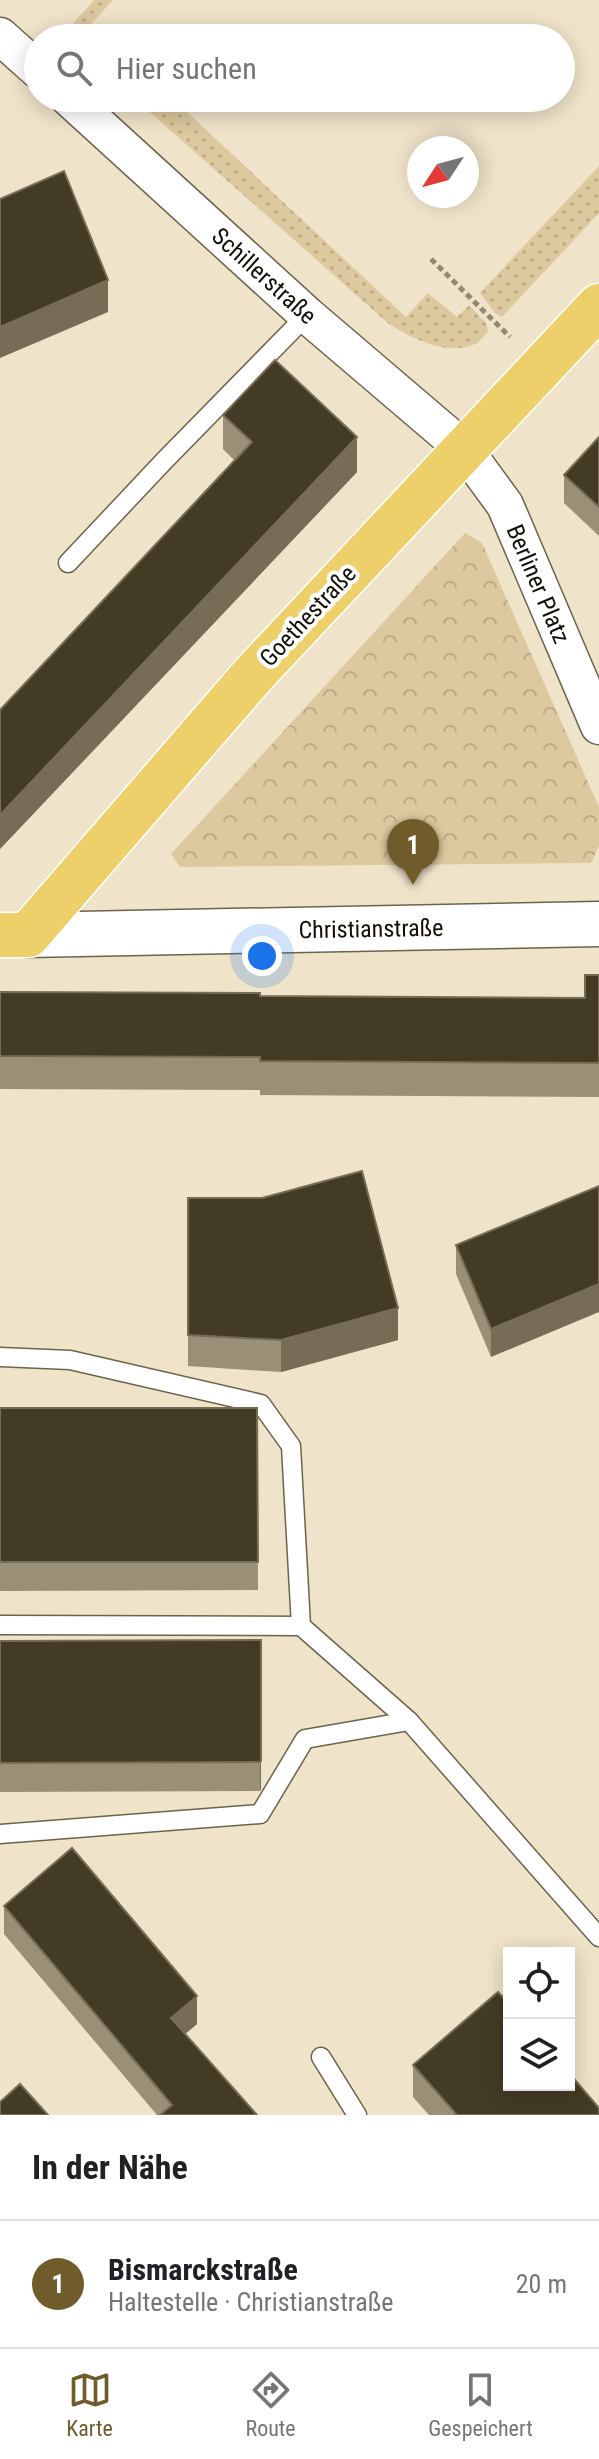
<!DOCTYPE html>
<html lang="de">
<meta charset="utf-8">
<style>
:root{--surface:#fff;--page:#f6f6f6;--text:#202124;--muted:#757577;--line:#e0e0e0;--accent:#705c2b}
body{margin:0;font-family:"Roboto Condensed",sans-serif;background:var(--page);color:var(--text)}
.controls{position:absolute;right:24px;bottom:24px;display:grid;overflow:hidden;border-radius:0px;box-shadow:0 4px 20px #0003}
.controls button{width:72px;height:72px;display:grid;place-items:center;padding:0;border:0;border-bottom:2px solid var(--line);background:var(--surface);color:var(--text);font:40px sans-serif}
.compass{position:absolute;left:407px;top:136px;width:72px;height:72px;border-radius:50%;background:var(--surface);box-shadow:0 4px 20px #0003;rotate:234deg}
.you{position:absolute;left:262px;top:956px;width:28px;height:28px;margin:-20px;border:6px solid #fff;border-radius:50%;background:#1a73e8;box-shadow:0 0 0 12px #1a73e833}
.badge{display:grid;place-items:center;width:52px;height:52px;border-radius:50%;background:var(--accent);color:#fff;font-size:26px;font-weight:700}
.pin{position:absolute;translate:-50% -66px;filter:drop-shadow(0 2px 4px #0008)}
.pin::after{content:'';position:absolute;top:42px;width:28px;height:24px;background:inherit;clip-path:polygon(0 0,100% 0,50% 100%)}
.list{margin:0;padding:0;list-style:none}
h2{display:flex;justify-content:space-between;align-items:center;height:104px;margin:0;padding:0 32px;font-size:34px}
h2 small{font-size:26px;font-weight:400;color:var(--muted)}
.list li{display:grid;grid-template-columns:52px 1fr auto;gap:24px;align-items:center;box-sizing:border-box;height:128px;padding:0 32px;border-top:2px solid var(--line)}
.list b{display:block;font-size:30px;white-space:nowrap}
.list p{margin:0;font-size:26px;white-space:nowrap;color:var(--muted)}
.list em{font-size:26px;font-style:normal;color:var(--muted)}
.icon{flex:none;width:44px;height:44px;fill:none;stroke:currentColor;stroke-width:2;stroke-linecap:round;stroke-linejoin:round}
.map{position:relative;flex:none;width:599px;height:2115px;overflow:hidden}
.search{position:absolute;background:var(--surface);box-shadow:0 4px 20px #0003;left:24px;right:24px;top:24px;height:88px;display:flex;align-items:center;gap:20px;box-sizing:border-box;padding:0 28px;border-radius:44px;color:var(--muted);font-size:30px}
.sheet{height:232px;background:var(--surface)}
nav{display:flex;justify-content:space-around;align-items:center;box-sizing:border-box;height:112px;border-top:2px solid var(--line);background:var(--surface);font-size:22px;color:var(--muted)}
nav a{display:grid;justify-items:center;gap:4px}
nav .on{color:var(--accent)}
.map>svg:first-child{display:block}
.grass{fill:url(#grass-dots)}
.forest{fill:url(#forest-crowns)}
.lines{fill:none;stroke-linecap:round;stroke-linejoin:round}
.service-casing{stroke:#6d634c;stroke-width:21}
.minor-casing{stroke:#6d634c;stroke-width:39}
.tertiary-casing{stroke:#6d634c;stroke-width:47}
.primary-casing{stroke:#fff;stroke-width:47}
.path{stroke:#918876;stroke-width:5;stroke-dasharray:6 4;stroke-linecap:butt}
.service{stroke:#fff;stroke-width:18}
.minor{stroke:#fff;stroke-width:36}
.tertiary{stroke:#fff;stroke-width:44}
.primary{stroke:#eed06b;stroke-width:44}
.wall{fill:#9a8f77}
.shaded-wall{fill:#776d56}
.building{fill:#443b25;stroke:#776d56;stroke-width:2}
.labels{text-anchor:middle;dominant-baseline:central;stroke-width:8;stroke-linejoin:round;paint-order:stroke}
.street-label{font-size:24px;fill:#130f06;stroke:#fff}
</style>
<div class="map">
<svg width="599" height="2115" viewBox="0 0 599 2115">
<defs>
<pattern id="grass-dots" width="8" height="8" patternUnits="userSpaceOnUse" patternTransform="scale(2)"><rect width="8" height="8" fill="#dcc99e"/><path d="M2 2h.1M6 6h.1" fill="none" stroke="#bcab87" stroke-width="1.8" stroke-linecap="round"/></pattern>
<pattern id="forest-crowns" width="20" height="18" patternUnits="userSpaceOnUse" patternTransform="scale(2)"><rect width="20" height="18" fill="#dcc99e"/><path d="M2 6a3 3 0 1 1 6 0M12 15a3 3 0 1 1 6 0" fill="none" stroke="#bcab87"/></pattern>
</defs>
<rect width="100%" height="100%" fill="#efe3c9"/>
<g class="grass">
<polygon points="94,0 113,0 92,23 107,38 69,38 65,33"/>
<path d="M134 98H172L406 317 428 293 457 317 469 305 486 323 488 331C484 336 480 342 475 344 447 357 412 338 389 324Z"/>
<polygon points="599,166 599,213 502,317 495,313 480,293"/>
</g>
<polygon class="forest" points="465,533 482,543 599,807 599,846 591,863 180,867 171,854"/>
<g class="lines">
<g class="service-casing">
<g id="service">
<polyline points="68,563 164,461 307,315"/>
<polyline points="0,1357 70,1360 261,1404 291,1446 301,1626"/>
<polyline points="0,1625 301,1626 409,1721"/>
<polyline points="0,1834 260,1814 305,1739 409,1721 599,1937"/>
<polyline points="321,2057 357,2115"/>
</g>
</g>
<g class="minor-casing">
<g id="minor">
<polyline points="0,36 38,70"/>
<polyline points="69,98 307,315 464,449 505,505 599,726"/>
</g>
</g>
<g class="tertiary-casing">
<polyline id="tertiary" points="28,935 599,924"/>
</g>
<g class="primary-casing">
<polyline id="primary" points="0,935 28,935 253,675 599,306"/>
</g>
<polyline class="path" points="431,259 510,337"/>
<use href="#service" class="service"/>
<use href="#minor" class="minor"/>
<use href="#tertiary" class="tertiary"/>
<use href="#primary" class="primary"/>
</g>
<g class="wall">
<polygon points="223,415 357,472 0,849 0,710 234,460 223,449"/>
<polygon points="599,437 599,536 564,503 564,475"/>
<polygon points="599,975 599,1097 260,1095 260,1090 0,1089 0,992 260,996 585,998"/>
<polygon points="599,1186 491,1357 456,1274 456,1245"/>
<polygon points="188,1198 398,1340 281,1372 188,1366"/>
<polygon points="0,1408 257,1408 258,1590 0,1591"/>
<polygon points="261,1640 261,1789 260,1791 0,1792 0,1641"/>
<polygon points="4,1906 197,2024 185,2034 257,2115 157,2115 4,1934"/>
<polygon points="413,2065 599,2115 429,2115 413,2097"/>
</g>
<g class="shaded-wall">
<polygon points="108,280 108,312 0,358 0,327"/>
<polygon points="357,437 357,472 0,849 0,815"/>
<polygon points="599,1284 599,1312 491,1357 491,1329"/>
<polygon points="398,1308 398,1340 281,1372 281,1340"/>
<polygon points="261,1761 261,1789 260,1791 260,1762"/>
<polygon points="197,1996 197,2024 171,2046 171,2018"/>
</g>
<g class="building">
<polygon points="64,171 108,280 0,327 0,199"/>
<polygon points="275,360 357,437 0,815 0,710 252,442 223,415"/>
<polygon points="599,437 599,507 564,475"/>
<polygon points="585,975 599,975 599,1063 260,1061 260,1057 0,1056 0,992 260,993 260,996 585,998"/>
<polygon points="362,1171 398,1308 281,1340 188,1335 188,1198 262,1198"/>
<polygon points="599,1186 599,1284 491,1329 456,1245"/>
<polygon points="0,1408 257,1408 258,1562 0,1562"/>
<polygon points="261,1640 261,1761 260,1762 0,1763 0,1641"/>
<polygon points="72,1848 197,1996 171,2018 257,2115 160,2115 172,2105 4,1906"/>
<polygon points="498,1992 509,2004 509,2085 569,2085 569,2073 599,2108 599,2115 457,2115 413,2065"/>
<polygon points="20,2084 48,2115 0,2115 0,2102"/>
</g>
<g class="labels">
<g class="street-label">
<text transform="translate(264 276) rotate(42)">Schillerstraße</text>
<text transform="translate(538 584) rotate(67)">Berliner Platz</text>
<text transform="translate(308 616) rotate(-47)">Goethestraße</text>
<text transform="translate(371 929) rotate(-1)">Christianstraße</text>
</g>
</g>
</svg>
<div class="controls">
<button><svg class="icon" aria-label="locate" viewBox="0 0 24 24"><circle cx="12" cy="12" r="6"/><path d="M12 2v4M12 18v4M2 12h4M18 12h4"/></svg></button>
<button><svg class="icon" aria-label="layers" viewBox="0 0 24 24"><path d="M12 4l9 5-9 5-9-5zM3 14l9 5 9-5"/></svg></button>
</div>
<svg class="compass" viewBox="-18 -18 36 36"><path d="M0-13l5 13h-10z" fill="#e53935"/><path d="M0 13l5-13h-10z" fill="#757577"/></svg>
<div class="you"></div>
<div class="pin badge" style="left:413px;top:885px">1</div>
<div class="search"><svg class="icon" aria-label="search" viewBox="0 0 24 24"><circle cx="10" cy="10" r="6"/><path d="M15 15l6 6"/></svg>Hier suchen</div>
</div>
<section class="sheet">
<h2>In der Nähe<small></small></h2>
<ul class="list">
<li><span class="badge">1</span><div><b>Bismarckstraße</b><p>Haltestelle · Christianstraße</p></div><em>20 m</em></li>
</ul>
</section>
<nav>
<a class="on"><svg class="icon" aria-label="map" viewBox="0 0 24 24"><path d="M3 6l6-2 6 2 6-2v14l-6 2-6-2-6 2zM9 4v14M15 6v14"/></svg>Karte</a>
<a><svg class="icon" aria-label="directions" viewBox="0 0 24 24"><path d="M12 3l9 9-9 9-9-9zM9 14v-3h6M13 9l2 2-2 2"/></svg>Route</a>
<a><svg class="icon" aria-label="saved" viewBox="0 0 24 24"><path d="M7 4h10v16l-5-4-5 4z"/></svg>Gespeichert</a>
</nav>
